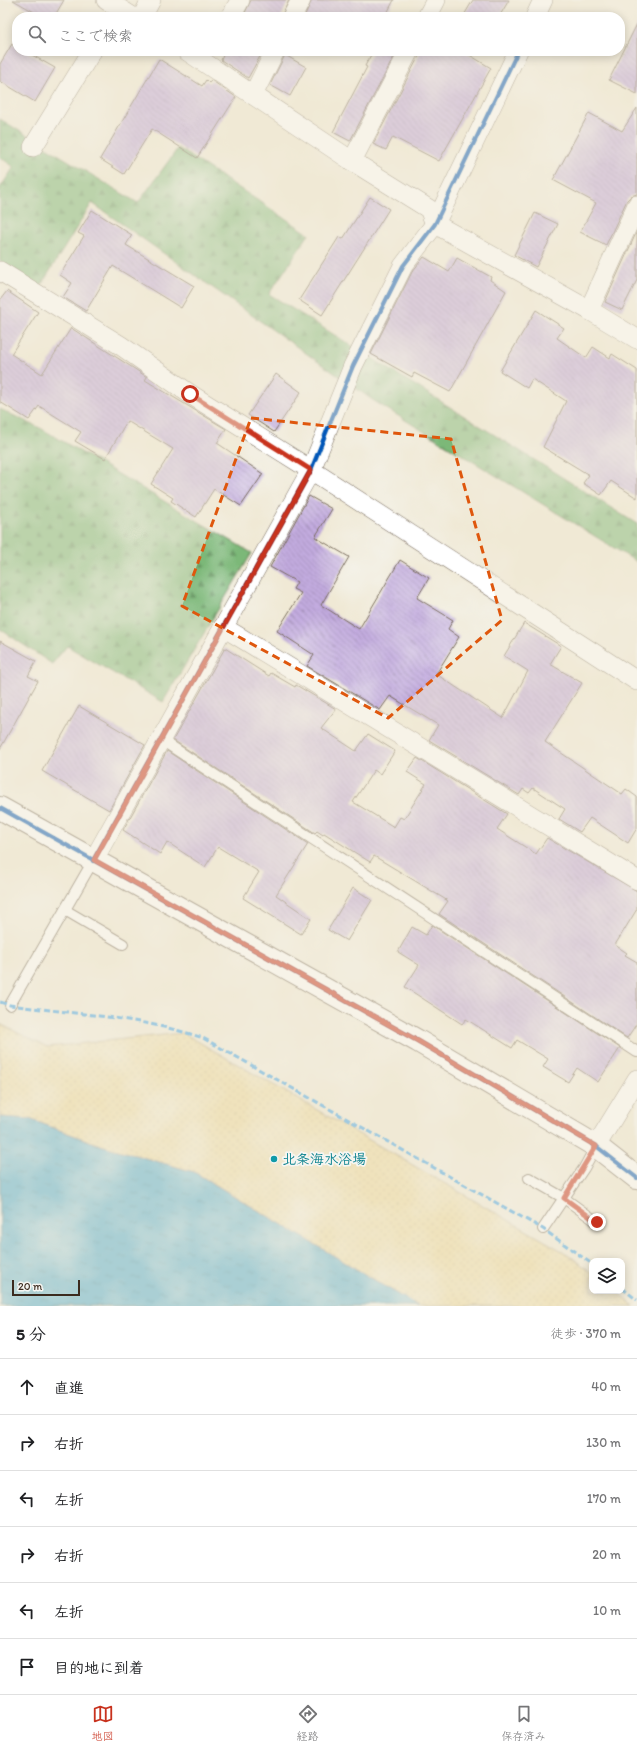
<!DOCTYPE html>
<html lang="ja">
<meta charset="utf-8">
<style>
:root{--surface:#fff;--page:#f2f2f2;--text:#202124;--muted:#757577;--line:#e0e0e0;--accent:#c8321e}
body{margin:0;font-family:Itim,"Klee One",sans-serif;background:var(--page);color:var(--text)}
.controls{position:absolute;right:12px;bottom:12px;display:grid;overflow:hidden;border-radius:8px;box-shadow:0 2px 10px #0003}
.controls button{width:36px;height:36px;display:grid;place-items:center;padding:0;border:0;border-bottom:1px solid var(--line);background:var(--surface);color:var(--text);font:20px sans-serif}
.scale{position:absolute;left:12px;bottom:10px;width:68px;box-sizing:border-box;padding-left:4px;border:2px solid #3b2a1e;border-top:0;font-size:11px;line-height:14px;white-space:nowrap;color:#3b2a1e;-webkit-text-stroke:3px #f6f6f2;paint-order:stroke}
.stop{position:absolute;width:12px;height:12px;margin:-9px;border:3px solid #c8321e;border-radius:50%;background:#fff}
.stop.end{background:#c8321e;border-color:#fff;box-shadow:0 1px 4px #0008}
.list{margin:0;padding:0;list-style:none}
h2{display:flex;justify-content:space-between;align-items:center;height:52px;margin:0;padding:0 16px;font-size:17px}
h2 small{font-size:13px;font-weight:400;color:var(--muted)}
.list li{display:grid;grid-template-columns:26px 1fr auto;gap:12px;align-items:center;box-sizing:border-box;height:56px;padding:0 16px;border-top:1px solid var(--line)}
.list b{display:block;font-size:15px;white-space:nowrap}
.list em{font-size:13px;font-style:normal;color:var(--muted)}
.icon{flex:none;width:22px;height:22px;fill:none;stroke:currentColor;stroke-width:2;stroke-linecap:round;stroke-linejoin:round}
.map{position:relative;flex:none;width:637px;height:1306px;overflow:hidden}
.search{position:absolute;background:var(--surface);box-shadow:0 2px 10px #0003;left:12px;right:12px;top:12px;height:44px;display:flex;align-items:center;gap:10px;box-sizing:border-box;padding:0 14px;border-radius:16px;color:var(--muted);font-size:15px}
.sheet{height:388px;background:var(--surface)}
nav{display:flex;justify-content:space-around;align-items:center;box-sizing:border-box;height:56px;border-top:1px solid var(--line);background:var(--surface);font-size:11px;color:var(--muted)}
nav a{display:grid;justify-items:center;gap:2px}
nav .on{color:var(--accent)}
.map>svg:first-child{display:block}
.forest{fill:url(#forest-firs);stroke:#5b714b}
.sand{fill:url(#sand-dots);stroke:#94825e}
.water{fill:url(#water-ripples);stroke:#486c78}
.building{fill:url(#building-back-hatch)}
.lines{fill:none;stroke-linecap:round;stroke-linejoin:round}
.service-casing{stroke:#7a6d5e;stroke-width:12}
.minor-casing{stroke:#7a6d5e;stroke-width:20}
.tertiary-casing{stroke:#7a6d5e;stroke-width:24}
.service{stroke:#fff;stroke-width:10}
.minor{stroke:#fff;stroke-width:19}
.tertiary{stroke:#fff;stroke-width:22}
.quiet{stroke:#3fa3ea;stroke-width:3;stroke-dasharray:6 3;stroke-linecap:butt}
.cycleway-casing{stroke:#f6f6f2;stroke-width:6}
.cycleway{stroke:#0057b8;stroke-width:4}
.route{stroke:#c8321e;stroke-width:5}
.marked{fill:none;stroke:#df570d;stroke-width:3;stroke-dasharray:8 5;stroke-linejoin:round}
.culture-dot{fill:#0f9aa8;stroke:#f6f6f2;stroke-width:1.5}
.labels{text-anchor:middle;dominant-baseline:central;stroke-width:3.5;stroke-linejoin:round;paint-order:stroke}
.culture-label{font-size:14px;font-weight:bold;fill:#0d838f;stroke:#f6f6f2;text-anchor:start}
</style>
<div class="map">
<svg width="637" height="1306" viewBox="0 0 637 1306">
<defs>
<pattern id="forest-firs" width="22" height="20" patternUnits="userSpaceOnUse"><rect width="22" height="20" fill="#7bb878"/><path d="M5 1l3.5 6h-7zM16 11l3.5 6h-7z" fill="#669662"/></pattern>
<pattern id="sand-dots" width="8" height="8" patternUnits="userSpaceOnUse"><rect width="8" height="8" fill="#eeda9e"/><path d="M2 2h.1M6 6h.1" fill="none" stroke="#cdbb88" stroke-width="1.8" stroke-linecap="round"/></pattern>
<pattern id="water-ripples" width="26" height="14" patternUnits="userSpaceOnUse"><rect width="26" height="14" fill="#54afd2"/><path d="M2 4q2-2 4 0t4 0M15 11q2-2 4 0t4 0" fill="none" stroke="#478faa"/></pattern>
<pattern id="building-back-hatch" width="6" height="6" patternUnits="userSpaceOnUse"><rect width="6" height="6" fill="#c2abdf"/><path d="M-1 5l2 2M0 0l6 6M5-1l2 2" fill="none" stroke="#9f8bb4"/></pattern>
</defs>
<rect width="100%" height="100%" fill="#f6f6f2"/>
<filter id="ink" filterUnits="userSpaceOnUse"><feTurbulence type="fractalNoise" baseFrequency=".025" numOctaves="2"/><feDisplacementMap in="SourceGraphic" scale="8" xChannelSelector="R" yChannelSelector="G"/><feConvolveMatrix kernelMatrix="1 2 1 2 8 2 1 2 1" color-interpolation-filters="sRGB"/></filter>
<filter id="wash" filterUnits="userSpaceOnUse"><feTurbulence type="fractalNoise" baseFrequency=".012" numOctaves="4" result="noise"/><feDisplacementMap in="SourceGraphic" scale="16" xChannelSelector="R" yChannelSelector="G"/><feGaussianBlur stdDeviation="0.9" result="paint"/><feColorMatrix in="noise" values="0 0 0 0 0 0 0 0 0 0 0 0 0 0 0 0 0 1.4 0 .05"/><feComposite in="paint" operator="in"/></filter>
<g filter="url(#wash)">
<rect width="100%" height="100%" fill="#f0e9d5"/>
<g class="forest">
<polygon points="0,119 138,203 178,148 309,234 269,294 637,524 637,562 374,401 92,203 40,287 0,261 0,188 14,167 0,157"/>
<polygon points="0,409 42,429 252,553 163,702 67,646 52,664 0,629"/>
</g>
<polygon class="sand" points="0,1024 47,1047 183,1033 569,1255 592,1273 592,1291 615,1291 634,1306 418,1306 194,1172 100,1145 29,1119 0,1117"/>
<polygon class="water" points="0,1117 29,1119 100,1145 194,1172 418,1306 0,1306"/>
<g id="blocks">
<g class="building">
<polygon points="13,0 64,0 54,17 43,17"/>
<polygon points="251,0 289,0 281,17 243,17"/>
<polygon points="312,0 394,0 385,17 304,17"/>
<polygon points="473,0 509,0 499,17 463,17"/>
<polygon points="637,24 637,94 609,80"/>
<polygon points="12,44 17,47 17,51 25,51 55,68 35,102 0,81 0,64"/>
<polygon points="225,51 263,51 248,78 221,60"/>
<polygon points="373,51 397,51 350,141 333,132 367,67 365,66"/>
<polygon points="420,51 463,51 491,68 439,161 393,137 386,150 373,144 419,56"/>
<polygon points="285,55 306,67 290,96 270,85"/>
<polygon points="159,59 202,86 206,80 209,83 211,80 236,97 197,158 152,129 124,174 100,159"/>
<polygon points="637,108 637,194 631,196 627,200 606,245 580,232 596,203 553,180 589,113 622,131"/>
<polygon points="370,197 389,209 322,315 299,300 339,237 343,239"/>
<polygon points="92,210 132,235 126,245 194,286 181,308 113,266 86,311 63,297 72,283 60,275 84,236 78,233"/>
<polygon points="535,213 558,224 536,267 514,255"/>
<polygon points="637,231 637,280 622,310 605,302"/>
<polygon points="424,257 449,272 457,258 491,277 490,280 506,291 450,392 414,373 412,377 371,354 412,272"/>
<polygon points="7,291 38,312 11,354 42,374 71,328 147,377 145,380 226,429 217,443 263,474 241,506 214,489 196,517 171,501 173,498 151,484 173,449 127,421 105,459 75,441 81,432 39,406 29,420 0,402 0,300"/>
<polygon points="536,310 564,328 557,338 586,358 593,347 610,358 612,354 637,370 637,498 611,481 601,495 583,483 589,475 543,447 566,401 532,379 527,388 500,371"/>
<polygon points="276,374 301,392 274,432 248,415"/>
<polygon points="309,496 332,509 315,537 349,557 321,605 359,629 400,560 429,578 417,598 453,620 448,629 459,637 436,674 503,718 528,671 504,656 524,623 561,646 550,664 582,683 545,742 622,794 626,789 637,797 637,828 628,843 590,818 580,832 559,819 565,809 533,788 529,793 523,789 519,795 429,740 438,725 390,696 380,710 307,666 314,655 277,631 301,593 293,589 297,582 270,567"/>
<polygon points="0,641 36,661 28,676 38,681 0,749"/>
<polygon points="225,648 269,676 271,673 295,687 296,685 336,709 321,728 356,751 368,734 395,751 380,774 374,770 353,802 394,827 400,817 404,819 426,784 407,772 417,758 507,814 497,829 536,854 547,838 637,891 637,909 615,945 627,953 625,955 637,962 637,1023 627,1038 439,914 448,901 374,856 370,862 324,833 323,835 317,831 315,833 173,740"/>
<polygon points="79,706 145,745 109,810 42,771"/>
<polygon points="167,751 308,844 276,895 311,919 301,934 243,898 259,872 218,847 205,867 167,842 160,854 123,830"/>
<polygon points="353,888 372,900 347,941 328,930"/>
<polygon points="432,925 620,1048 598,1082 577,1068 568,1082 543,1067 548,1059 517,1040 512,1048 466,1019 462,1024 405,987 419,965 398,952 412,927 426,935"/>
</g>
</g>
</g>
<g filter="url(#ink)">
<use href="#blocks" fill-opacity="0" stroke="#7a6d5e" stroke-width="1"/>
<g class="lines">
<g class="service-casing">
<g id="service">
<polyline points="160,739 637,1052"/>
<polyline points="65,910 123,944"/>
<polyline points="10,1005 93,861"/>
<polyline points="529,1178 564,1198 597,1222"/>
<polyline points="543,1229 584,1168 596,1146"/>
</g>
</g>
<g class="minor-casing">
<g id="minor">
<polyline points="106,0 133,17"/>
<polyline points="142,17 151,0"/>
<polyline points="231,17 240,0"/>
<polyline points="292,17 301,0"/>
<polyline points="427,17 436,0"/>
<polyline points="535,17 543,0"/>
<polyline points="187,51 352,161 429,209 435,224 589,310 637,339"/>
<polyline points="253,95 275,51"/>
<polyline points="33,147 92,51"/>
<polyline points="352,161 409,51"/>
<polyline points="0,271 120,345 190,394 311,470 637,681"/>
<polyline points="589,310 637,205"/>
<polyline points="223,627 637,880"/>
<polyline points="93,861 311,470 353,366 403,266 435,224 518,51"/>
<polyline points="596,1146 637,1079"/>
</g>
</g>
<g class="tertiary-casing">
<polyline id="tertiary" points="0,808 418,1041 596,1146 637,1178"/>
</g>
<use href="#service" class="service"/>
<use href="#minor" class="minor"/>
<use href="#tertiary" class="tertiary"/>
<g class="quiet">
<path d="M0 1002 10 1005C74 1014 141 1017 203 1038L543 1229 592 1264"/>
<polyline points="622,1288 637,1300"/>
</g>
<g class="cycleway-casing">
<g id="cycleway">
<polyline points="0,808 418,1041 596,1146 637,1178"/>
<polyline points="93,861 311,470 353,366 403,266 435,224 518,51"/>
</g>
</g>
<use href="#cycleway" class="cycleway"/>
</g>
</g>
<g class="lines" filter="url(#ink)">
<polyline class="route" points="190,394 311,470 94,860 418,1041 596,1146 564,1198 597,1222"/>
</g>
<path d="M0 0H637V1306H0ZM251 418 451 439 502 620 388 718 182 606Z" fill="#f0e9d5" fill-opacity=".55" fill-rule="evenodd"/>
<path class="marked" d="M251 418 451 439 502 620 388 718 182 606Z"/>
<circle class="culture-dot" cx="274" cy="1159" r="4"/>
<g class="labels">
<g class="culture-label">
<text x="282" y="1159">北条海水浴場</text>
</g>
</g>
</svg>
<div class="controls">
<button><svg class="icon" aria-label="layers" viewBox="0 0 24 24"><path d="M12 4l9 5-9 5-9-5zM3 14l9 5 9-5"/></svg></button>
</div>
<div class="scale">20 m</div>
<div class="stop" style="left:190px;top:394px"></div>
<div class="stop end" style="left:597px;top:1222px"></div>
<div class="search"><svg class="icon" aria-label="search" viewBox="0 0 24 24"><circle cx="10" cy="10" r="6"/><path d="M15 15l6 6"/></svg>ここで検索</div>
</div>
<section class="sheet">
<h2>5 分<small>徒歩 · 370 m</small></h2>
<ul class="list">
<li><svg class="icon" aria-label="ahead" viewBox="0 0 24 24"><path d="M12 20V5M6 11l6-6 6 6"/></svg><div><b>直進</b></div><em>40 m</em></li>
<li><svg class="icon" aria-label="right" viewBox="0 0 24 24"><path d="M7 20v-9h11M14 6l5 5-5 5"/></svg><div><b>右折</b></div><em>130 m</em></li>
<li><svg class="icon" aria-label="left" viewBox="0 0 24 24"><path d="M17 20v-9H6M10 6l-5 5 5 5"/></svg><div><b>左折</b></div><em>170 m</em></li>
<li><svg class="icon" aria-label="right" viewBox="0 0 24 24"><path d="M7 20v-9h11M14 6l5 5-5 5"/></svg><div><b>右折</b></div><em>20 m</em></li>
<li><svg class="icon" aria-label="left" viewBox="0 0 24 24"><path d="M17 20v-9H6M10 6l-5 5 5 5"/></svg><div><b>左折</b></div><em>10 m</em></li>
<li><svg class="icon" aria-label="arrive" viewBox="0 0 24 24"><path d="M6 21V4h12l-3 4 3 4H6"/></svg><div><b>目的地に到着</b></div></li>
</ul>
</section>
<nav>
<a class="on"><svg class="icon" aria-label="map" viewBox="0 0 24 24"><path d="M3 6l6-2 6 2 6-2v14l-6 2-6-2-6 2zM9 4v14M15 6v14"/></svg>地図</a>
<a><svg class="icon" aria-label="directions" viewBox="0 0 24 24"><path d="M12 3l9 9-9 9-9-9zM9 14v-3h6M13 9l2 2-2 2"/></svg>経路</a>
<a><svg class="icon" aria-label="saved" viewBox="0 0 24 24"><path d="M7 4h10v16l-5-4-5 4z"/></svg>保存済み</a>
</nav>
